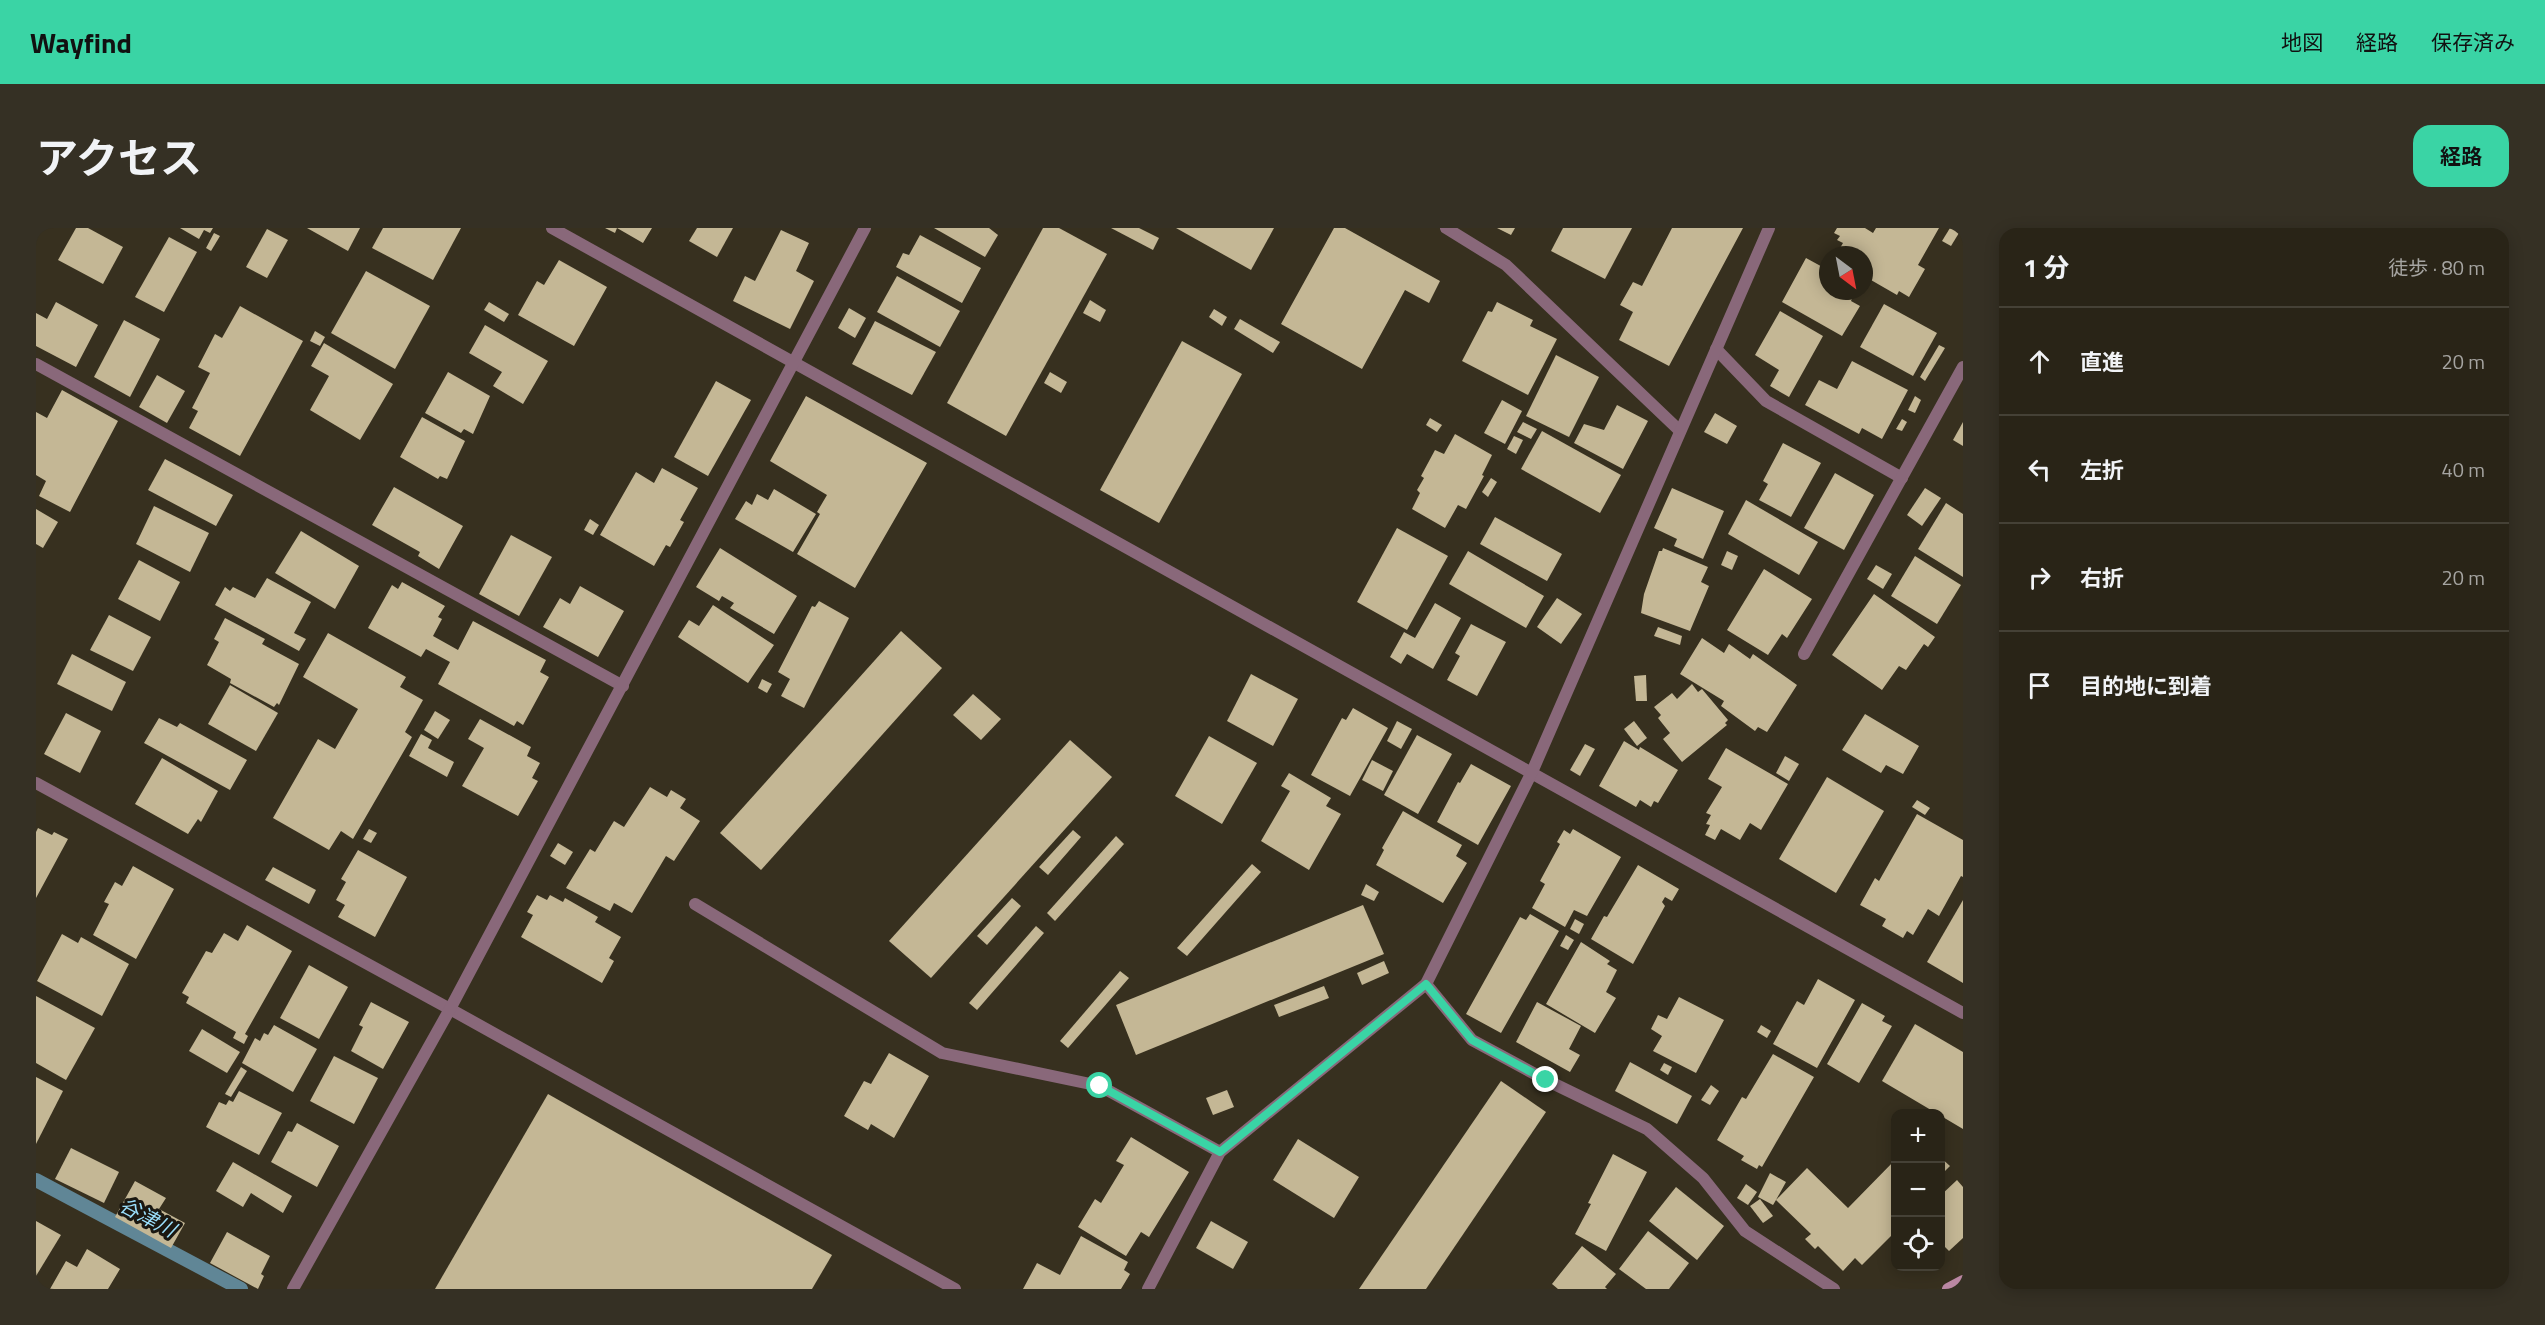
<!DOCTYPE html>
<html lang="ja">
<meta charset="utf-8">
<style>
:root{--surface:#292417;--page:#353024;--text:#f1f3f6;--muted:#a5a4a1;--line:#454136;--accent:#3ad4a5}
body{margin:0;font-family:"Titillium Web","Noto Sans JP",sans-serif;background:var(--page);color:var(--text)}
.controls{position:absolute;right:18px;bottom:18px;display:grid;overflow:hidden;border-radius:12px;box-shadow:0 3px 15px #0003}
.controls button{width:54px;height:54px;display:grid;place-items:center;padding:0;border:0;border-bottom:2px solid var(--line);background:var(--surface);color:var(--text);font:30px sans-serif}
.compass{position:absolute;left:1783px;top:18px;width:54px;height:54px;border-radius:50%;background:var(--surface);box-shadow:0 3px 15px #0003;rotate:148deg}
.stop{position:absolute;width:18px;height:18px;margin:-14px;border:4px solid #3ad4a5;border-radius:50%;background:#fff}
.stop.end{background:#3ad4a5;border-color:#fff;box-shadow:0 2px 6px #0008}
.list{margin:0;padding:0;list-style:none}
h2{display:flex;justify-content:space-between;align-items:center;height:78px;margin:0;padding:0 24px;font-size:26px}
h2 small{font-size:20px;font-weight:400;color:var(--muted)}
.list li{display:grid;grid-template-columns:39px 1fr auto;gap:18px;align-items:center;box-sizing:border-box;height:108px;padding:0 24px;border-top:2px solid var(--line)}
.list b{display:block;font-size:22px;white-space:nowrap}
.list em{font-size:20px;font-style:normal;color:var(--muted)}
.icon{flex:none;width:33px;height:33px;fill:none;stroke:currentColor;stroke-width:2;stroke-linecap:round;stroke-linejoin:round}
.map{position:relative;flex:none;width:1927px;height:1061px;overflow:hidden;border-radius:18px}
header{display:flex;align-items:center;gap:36px;box-sizing:border-box;height:84px;padding:0 30px;background:var(--accent);color:#111}
header strong{font-size:28px}
nav{display:flex;gap:33px;margin-inline-start:auto;font-size:21px}
.intro{display:flex;align-items:center;justify-content:space-between;box-sizing:border-box;height:144px;padding:0 36px}
h1{margin:0;font-size:42px}
.button{padding:15px 27px;border-radius:18px;background:var(--accent);color:#111;font-size:21px;font-weight:700}
main{display:flex;gap:36px;padding:0 36px}
aside{flex:1;background:var(--surface);border-radius:18px;box-shadow:0 3px 15px #0003}
.map>svg:first-child{display:block}
.lines{fill:none;stroke-linecap:round;stroke-linejoin:round}
.stream{stroke:#608696;stroke-width:14}
.building{fill:#c4b795}
.lane{stroke:#89687a;stroke-width:12}
.street{stroke:#89687a;stroke-width:12}
.secondary{stroke:#ba87a3;stroke-width:12}
.route{stroke:#3ad4a5;stroke-width:8}
.labels{text-anchor:middle;dominant-baseline:central;stroke-width:6;stroke-linejoin:round;paint-order:stroke}
.water-label{font-size:20px;font-style:italic;fill:#9bdffb;stroke:#1b1811}
</style>
<header>
<strong>Wayfind</strong>
<nav><a>地図</a><a>経路</a><a>保存済み</a></nav>
</header>
<div class="intro"><h1>アクセス</h1><a class="button">経路</a></div>
<main>
<div class="map">
<svg width="1927" height="1061" viewBox="0 0 1927 1061">
<rect width="100%" height="100%" fill="#37301f"/>
<g class="lines">
<polyline class="stream" points="0,952 205,1061"/>
</g>
<g class="building">
<polygon points="40,0 52,0 87,19 67,56 22,32"/>
<polygon points="144,0 177,0 174,5 168,2 163,11"/>
<polygon points="271,0 324,0 312,23"/>
<polygon points="347,0 425,0 397,52 336,20"/>
<polygon points="569,0 616,0 607,15 581,0 579,5"/>
<polygon points="661,0 697,0 681,29 653,13"/>
<polygon points="898,0 953,0 962,7 949,29"/>
<polygon points="1007,0 1023,0 1071,26 970,208 911,175"/>
<polygon points="1075,0 1103,0 1123,10 1117,22"/>
<polygon points="1140,0 1238,0 1215,42"/>
<polygon points="1298,0 1309,0 1404,53 1393,75 1369,62 1326,141 1245,96"/>
<polygon points="1461,0 1479,0 1475,7"/>
<polygon points="1527,0 1596,0 1569,51 1515,23"/>
<polygon points="1636,0 1707,0 1633,138 1583,112 1597,84 1584,77 1597,54 1606,58"/>
<polygon points="1801,0 1829,0 1837,5 1840,0 1903,0 1882,37 1889,41 1873,69 1863,63 1861,67 1828,48 1828,27 1800,27 1807,15 1801,12 1804,8 1798,5"/>
<polygon points="1914,0 1926,0 1915,18 1906,13"/>
<polygon points="231,1 252,12 231,50 210,39"/>
<polygon points="745,2 773,15 760,43 778,53 754,101 697,73 709,48 719,53"/>
<polygon points="178,5 184,8 175,23 170,20"/>
<polygon points="884,7 945,40 926,75 860,39 867,25 873,27"/>
<polygon points="133,9 161,24 128,84 99,69"/>
<polygon points="1770,30 1792,42 1792,63 1819,63 1815,73 1824,78 1806,108 1746,74"/>
<polygon points="523,32 571,59 538,118 482,87 501,53 508,57"/>
<polygon points="330,43 394,78 359,141 295,105"/>
<polygon points="861,48 924,83 904,119 841,84"/>
<polygon points="1054,72 1070,82 1064,94 1047,85"/>
<polygon points="20,74 62,97 40,139 0,118 0,85 11,91"/>
<polygon points="453,74 473,86 468,94 448,82"/>
<polygon points="1461,74 1497,92 1494,98 1521,111 1492,167 1426,133 1452,83 1456,84"/>
<polygon points="1848,76 1901,105 1877,148 1824,119"/>
<polygon points="204,78 267,113 204,228 153,200 162,183 156,180 174,145 162,139 179,106 186,110"/>
<polygon points="813,80 830,90 819,110 802,100"/>
<polygon points="1178,81 1191,89 1186,98 1173,89"/>
<polygon points="1744,83 1787,108 1753,169 1734,158 1743,142 1719,127"/>
<polygon points="1204,91 1244,114 1237,125 1198,101"/>
<polygon points="88,92 124,111 94,169 58,149"/>
<polygon points="839,93 900,124 876,167 816,136"/>
<polygon points="449,97 512,133 487,176 457,158 466,144 433,125"/>
<polygon points="279,103 289,109 284,118 274,113"/>
<polygon points="1146,113 1206,146 1123,295 1064,262"/>
<polygon points="288,115 357,156 324,212 274,182 293,148 275,138"/>
<polygon points="1903,117 1909,120 1889,153 1884,149"/>
<polygon points="1520,127 1563,149 1533,209 1490,188"/>
<polygon points="1816,133 1872,162 1846,211 1826,200 1823,206 1769,177 1783,152 1801,161"/>
<polygon points="412,144 454,168 437,206 428,201 425,205 389,185"/>
<polygon points="1014,144 1031,154 1025,165 1008,155"/>
<polygon points="121,147 149,163 131,195 103,179"/>
<polygon points="680,153 715,172 672,248 638,229"/>
<polygon points="26,162 82,193 34,284 3,268 10,253 0,247 0,184 11,190"/>
<polygon points="770,168 891,235 819,360 761,326 784,286 781,284 791,267 734,233"/>
<polygon points="1879,168 1885,172 1879,185 1872,182"/>
<polygon points="1466,172 1486,183 1469,216 1448,205"/>
<polygon points="1581,177 1612,193 1587,241 1538,215 1548,196 1568,202"/>
<polygon points="1679,185 1701,198 1691,216 1668,204"/>
<polygon points="386,189 429,213 411,251 404,248 402,251 364,229"/>
<polygon points="1394,190 1406,197 1401,204 1390,197"/>
<polygon points="1866,191 1871,194 1866,203 1860,201"/>
<polygon points="1487,194 1501,201 1495,211 1481,204"/>
<polygon points="1927,194 1927,218 1917,212"/>
<polygon points="1506,203 1585,247 1564,285 1485,241"/>
<polygon points="1419,206 1456,227 1446,247 1448,248 1430,281 1422,277 1409,300 1376,281 1384,265 1381,262 1388,250 1385,248 1399,222 1408,226"/>
<polygon points="1478,208 1487,212 1480,226 1471,221"/>
<polygon points="1747,215 1785,235 1755,289 1723,272 1732,256 1727,253"/>
<polygon points="129,231 197,267 180,298 112,262"/>
<polygon points="626,240 662,260 644,292 648,294 634,319 630,317 618,338 564,307 600,244 618,255"/>
<polygon points="1799,245 1838,267 1808,322 1768,300"/>
<polygon points="1455,250 1461,254 1452,269 1446,264"/>
<polygon points="358,259 427,298 403,341 382,328 384,324 336,297"/>
<polygon points="1636,260 1688,283 1667,331 1638,318 1641,311 1618,300"/>
<polygon points="1889,260 1905,270 1886,298 1871,287"/>
<polygon points="738,261 780,286 757,324 699,291 710,273 716,277 721,266 732,272"/>
<polygon points="1710,272 1782,314 1763,347 1692,306"/>
<polygon points="1910,275 1927,286 1927,349 1882,321"/>
<polygon points="118,278 173,305 154,344 100,316"/>
<polygon points="0,281 22,294 7,320 0,316"/>
<polygon points="1459,289 1526,326 1511,353 1444,316"/>
<polygon points="554,291 563,297 557,307 548,302"/>
<polygon points="1361,300 1412,328 1371,402 1321,374"/>
<polygon points="265,303 323,338 299,381 239,345"/>
<polygon points="475,307 516,329 483,388 443,366"/>
<polygon points="684,320 761,368 738,406 694,380 698,375 686,368 683,373 660,359"/>
<polygon points="1627,320 1672,339 1665,354 1673,358 1654,403 1605,385 1608,366 1623,323 1626,323"/>
<polygon points="1432,323 1508,368 1490,400 1413,356"/>
<polygon points="1691,323 1702,328 1696,342 1685,337"/>
<polygon points="1879,328 1925,357 1901,396 1855,368"/>
<polygon points="103,332 144,354 124,393 82,371"/>
<polygon points="1840,337 1856,346 1847,361 1831,351"/>
<polygon points="1728,341 1776,371 1751,410 1746,406 1732,427 1691,402"/>
<polygon points="231,350 275,374 258,405 270,411 263,423 179,377 189,359 194,363 197,359 219,370"/>
<polygon points="366,354 409,378 402,389 406,391 397,408 422,422 437,393 510,432 504,444 513,449 487,497 481,493 478,498 402,456 414,434 390,421 385,429 332,400 356,357 362,361"/>
<polygon points="544,358 588,383 562,429 507,399 524,370 534,376"/>
<polygon points="1838,366 1899,409 1892,419 1888,416 1870,442 1863,438 1846,462 1796,427"/>
<polygon points="1521,370 1546,386 1525,416 1501,399"/>
<polygon points="783,373 813,390 768,480 745,468 754,451 742,444 776,378 779,379"/>
<polygon points="1399,375 1425,390 1397,441 1371,426 1365,436 1354,429 1368,404 1379,410"/>
<polygon points="677,377 738,417 712,455 642,409 653,392 663,398"/>
<polygon points="73,387 115,409 97,443 54,422"/>
<polygon points="189,390 229,411 226,416 263,436 243,477 241,475 238,479 194,455 195,451 171,437 183,414 178,411"/>
<polygon points="1435,396 1470,414 1441,468 1411,452 1424,428 1419,425"/>
<polygon points="1622,399 1646,408 1644,417 1618,408"/>
<polygon points="865,403 906,440 725,642 684,605"/>
<polygon points="292,405 370,449 364,459 387,472 369,504 376,509 317,611 305,603 293,622 237,590 282,511 299,521 322,481 267,449"/>
<polygon points="1666,410 1688,425 1693,416 1714,431 1717,426 1761,457 1731,504 1722,499 1719,503 1685,478 1688,473 1644,446"/>
<polygon points="36,426 90,454 76,483 21,456"/>
<polygon points="1215,446 1262,471 1237,518 1191,493"/>
<polygon points="1610,447 1611,473 1600,473 1598,448"/>
<polygon points="726,451 736,456 731,465 722,460"/>
<polygon points="1656,456 1662,464 1666,461 1692,492 1689,495 1691,497 1646,534 1627,511 1634,505 1622,490 1625,487 1618,479 1636,465 1641,471"/>
<polygon points="194,457 242,485 220,523 172,496"/>
<polygon points="937,466 965,491 945,512 917,487"/>
<polygon points="1317,480 1352,500 1314,568 1275,547 1306,490 1310,492"/>
<polygon points="399,483 414,492 402,511 388,502"/>
<polygon points="30,485 65,503 44,545 8,526"/>
<polygon points="1829,486 1883,518 1867,546 1850,537 1845,545 1806,522"/>
<polygon points="123,490 141,499 144,495 211,532 194,562 108,515"/>
<polygon points="444,491 495,519 491,528 504,535 496,550 502,553 482,588 426,558 448,520 432,511"/>
<polygon points="1361,493 1376,501 1365,521 1351,513"/>
<polygon points="1598,493 1611,510 1601,518 1588,501"/>
<polygon points="385,506 396,512 392,520 418,534 411,549 373,528"/>
<polygon points="1381,507 1416,526 1382,586 1348,567"/>
<polygon points="1173,508 1221,535 1186,596 1139,568"/>
<polygon points="1034,512 1076,549 895,750 853,713"/>
<polygon points="1588,513 1603,522 1604,519 1642,542 1622,575 1618,573 1615,579 1604,572 1600,579 1563,558"/>
<polygon points="1549,516 1559,521 1544,548 1534,542"/>
<polygon points="1690,520 1752,556 1725,602 1714,595 1704,612 1685,601 1679,612 1669,607 1674,597 1670,596 1675,587 1670,585 1686,559 1672,551"/>
<polygon points="1749,528 1763,536 1753,553 1740,545"/>
<polygon points="126,530 182,563 165,594 162,591 152,606 99,576"/>
<polygon points="1336,532 1357,543 1347,563 1326,552"/>
<polygon points="1435,536 1475,558 1442,617 1401,594 1422,554 1424,555"/>
<polygon points="1253,545 1295,570 1290,578 1305,586 1273,642 1225,613 1254,563 1245,558"/>
<polygon points="1791,549 1848,583 1800,665 1743,631"/>
<polygon points="614,559 631,569 635,562 650,571 644,580 664,593 638,633 630,628 596,685 578,675 574,683 530,660 554,621 559,624 578,593 588,599"/>
<polygon points="1881,572 1894,580 1889,587 1876,579"/>
<polygon points="1367,583 1426,617 1420,628 1431,635 1407,675 1340,637 1348,622 1346,620"/>
<polygon points="1881,586 1927,612 1927,649 1925,648 1903,688 1892,681 1877,707 1871,703 1867,710 1846,698 1850,691 1824,677 1839,650 1843,653"/>
<polygon points="2,600 16,607 18,604 32,611 0,670 0,604"/>
<polygon points="333,601 341,605 335,615 327,611"/>
<polygon points="1537,601 1585,629 1551,688 1538,682 1529,699 1496,680 1509,656 1504,653 1524,616 1521,614 1528,602 1534,606"/>
<polygon points="1037,602 1045,609 1012,647 1003,639"/>
<polygon points="1080,608 1088,616 1019,693 1011,685"/>
<polygon points="522,615 537,624 529,637 514,628"/>
<polygon points="322,622 371,649 339,709 302,689 309,677 300,672 310,654 305,651"/>
<polygon points="1216,636 1225,644 1151,728 1141,720"/>
<polygon points="1602,637 1643,661 1636,673 1629,669 1626,674 1629,678 1597,736 1555,711 1568,688 1571,689"/>
<polygon points="97,638 138,661 100,731 57,707 73,676 68,674 79,654 86,658"/>
<polygon points="237,639 280,662 273,676 229,652"/>
<polygon points="1330,656 1343,664 1338,673 1325,667"/>
<polygon points="501,667 511,672 514,667 527,674 529,670 562,689 559,694 585,709 573,730 578,733 566,755 485,709 497,687 491,684"/>
<polygon points="976,670 985,678 951,717 941,708"/>
<polygon points="1927,672 1927,755 1891,734"/>
<polygon points="1327,677 1348,726 1100,827 1080,777"/>
<polygon points="1494,686 1523,703 1465,805 1430,786 1484,689 1490,692"/>
<polygon points="1539,691 1548,696 1543,706 1534,701"/>
<polygon points="211,697 256,723 209,806 212,808 208,816 197,810 200,804 150,775 153,769 146,765 170,723 176,725 188,705 202,713"/>
<polygon points="1000,698 1008,705 941,782 933,775"/>
<polygon points="26,706 42,715 45,709 93,736 66,788 1,753"/>
<polygon points="1530,707 1538,712 1532,722 1524,718"/>
<polygon points="1545,714 1574,733 1571,736 1581,742 1570,764 1580,770 1559,805 1510,776"/>
<polygon points="1348,733 1353,745 1326,757 1321,745"/>
<polygon points="273,737 312,759 283,811 244,790"/>
<polygon points="1084,743 1093,750 1032,820 1024,813"/>
<polygon points="1782,751 1819,772 1781,840 1737,816 1761,773 1768,777"/>
<polygon points="1288,758 1293,770 1243,789 1238,777"/>
<polygon points="0,768 59,800 30,852 0,835"/>
<polygon points="1643,769 1688,792 1660,845 1617,823 1626,808 1615,801 1622,787 1631,791"/>
<polygon points="335,774 373,794 347,841 315,823 327,799 323,797"/>
<polygon points="1501,774 1545,798 1533,821 1544,827 1534,844 1480,814"/>
<polygon points="1826,775 1849,788 1846,793 1856,798 1823,855 1791,836"/>
<polygon points="1879,796 1927,824 1927,901 1846,853"/>
<polygon points="238,797 281,821 257,864 206,835 219,810 224,813 228,805 232,807"/>
<polygon points="1725,797 1735,803 1731,810 1721,804"/>
<polygon points="166,801 204,824 191,845 153,823"/>
<polygon points="853,825 893,848 858,910 835,896 832,902 808,888 828,853 835,856"/>
<polygon points="1737,826 1778,849 1726,939 1723,937 1721,941 1705,932 1708,928 1681,912 1706,869 1710,871"/>
<polygon points="298,828 342,850 318,896 274,873"/>
<polygon points="1594,834 1656,868 1641,896 1579,863"/>
<polygon points="1628,835 1636,839 1632,847 1624,842"/>
<polygon points="205,839 211,843 195,869 189,866"/>
<polygon points="0,849 27,863 0,916"/>
<polygon points="1465,853 1510,884 1390,1061 1323,1061"/>
<polygon points="1675,857 1683,863 1674,877 1665,872"/>
<polygon points="1191,862 1198,879 1177,887 1170,870"/>
<polygon points="203,863 246,885 223,927 170,899 183,874 190,877 193,872 197,874"/>
<polygon points="512,866 796,1027 776,1061 399,1061"/>
<polygon points="261,895 303,918 281,959 235,934 252,903 256,904"/>
<polygon points="1095,909 1153,944 1113,1009 1105,1004 1090,1028 1042,999 1059,971 1065,975 1088,937 1080,933"/>
<polygon points="1262,911 1323,949 1298,990 1237,952"/>
<polygon points="35,920 83,944 68,975 19,951"/>
<polygon points="1577,926 1611,944 1570,1023 1539,1006 1555,976 1552,975"/>
<polygon points="1904,929 1914,938 1904,948"/>
<polygon points="1860,931 1860,1003 1826,1037 1819,1030 1807,1043 1782,1018 1779,1021 1769,1011 1775,1006 1740,972 1737,977 1722,969 1734,945 1750,954 1740,972 1771,940 1812,980"/>
<polygon points="197,934 256,968 247,985 215,965 207,979 180,963"/>
<polygon points="1921,952 1927,959 1927,1010 1913,1023 1904,1014 1904,968"/>
<polygon points="99,953 130,970 123,981 149,995 135,1020 79,989"/>
<polygon points="1710,956 1721,964 1712,977 1701,970"/>
<polygon points="1640,959 1688,998 1661,1032 1613,993"/>
<polygon points="1724,971 1737,988 1727,995 1714,978"/>
<polygon points="0,993 25,1007 0,1048"/>
<polygon points="1175,993 1212,1014 1197,1041 1160,1020"/>
<polygon points="1612,1003 1653,1035 1633,1061 1610,1061 1583,1041"/>
<polygon points="191,1004 234,1028 225,1046 228,1048 222,1061 174,1035"/>
<polygon points="1045,1008 1092,1034 1088,1042 1094,1046 1085,1061 987,1061 1001,1035 1024,1047"/>
<polygon points="1546,1018 1580,1046 1569,1059 1571,1061 1522,1061 1516,1056"/>
<polygon points="51,1021 84,1041 72,1061 14,1061 30,1033 41,1039"/>
</g>
<g class="lines">
<polyline class="lane" points="0,136 587,458"/>
<g class="street">
<polyline points="516,0 1927,785"/>
<polyline points="1410,0 1470,37 1644,203"/>
<polyline points="1680,121 1730,173 1866,250"/>
<polyline points="1768,426 1927,139"/>
<polyline points="0,555 414,781 919,1061"/>
<polyline points="659,676 906,825 1064,858 1184,924"/>
<polyline points="1390,756 1436,812 1510,852 1611,901 1667,950 1709,1003 1798,1061"/>
<polyline points="257,1061 414,781 829,0"/>
<polyline points="1112,1061 1184,924 1390,756 1496,544 1733,0"/>
</g>
<polyline class="secondary" points="1912,1061 1927,1053"/>
</g>
<g class="lines">
<polyline class="route" points="1064,858 1184,924 1390,756 1436,812 1510,852"/>
</g>
<g class="labels">
<g class="water-label">
<text transform="translate(112 989) rotate(28)">谷津川</text>
</g>
</g>
</svg>
<div class="controls">
<button>+</button>
<button>−</button>
<button><svg class="icon" aria-label="locate" viewBox="0 0 24 24"><circle cx="12" cy="12" r="6"/><path d="M12 2v4M12 18v4M2 12h4M18 12h4"/></svg></button>
</div>
<svg class="compass" viewBox="-18 -18 36 36"><path d="M0-13l5 13h-10z" fill="#e53935"/><path d="M0 13l5-13h-10z" fill="#a5a4a1"/></svg>
<div class="stop" style="left:1064px;top:858px"></div>
<div class="stop end" style="left:1510px;top:852px"></div>
</div>
<aside>
<h2>1 分<small>徒歩 · 80 m</small></h2>
<ul class="list">
<li><svg class="icon" aria-label="ahead" viewBox="0 0 24 24"><path d="M12 20V5M6 11l6-6 6 6"/></svg><div><b>直進</b></div><em>20 m</em></li>
<li><svg class="icon" aria-label="left" viewBox="0 0 24 24"><path d="M17 20v-9H6M10 6l-5 5 5 5"/></svg><div><b>左折</b></div><em>40 m</em></li>
<li><svg class="icon" aria-label="right" viewBox="0 0 24 24"><path d="M7 20v-9h11M14 6l5 5-5 5"/></svg><div><b>右折</b></div><em>20 m</em></li>
<li><svg class="icon" aria-label="arrive" viewBox="0 0 24 24"><path d="M6 21V4h12l-3 4 3 4H6"/></svg><div><b>目的地に到着</b></div></li>
</ul>
</aside>
</main>
